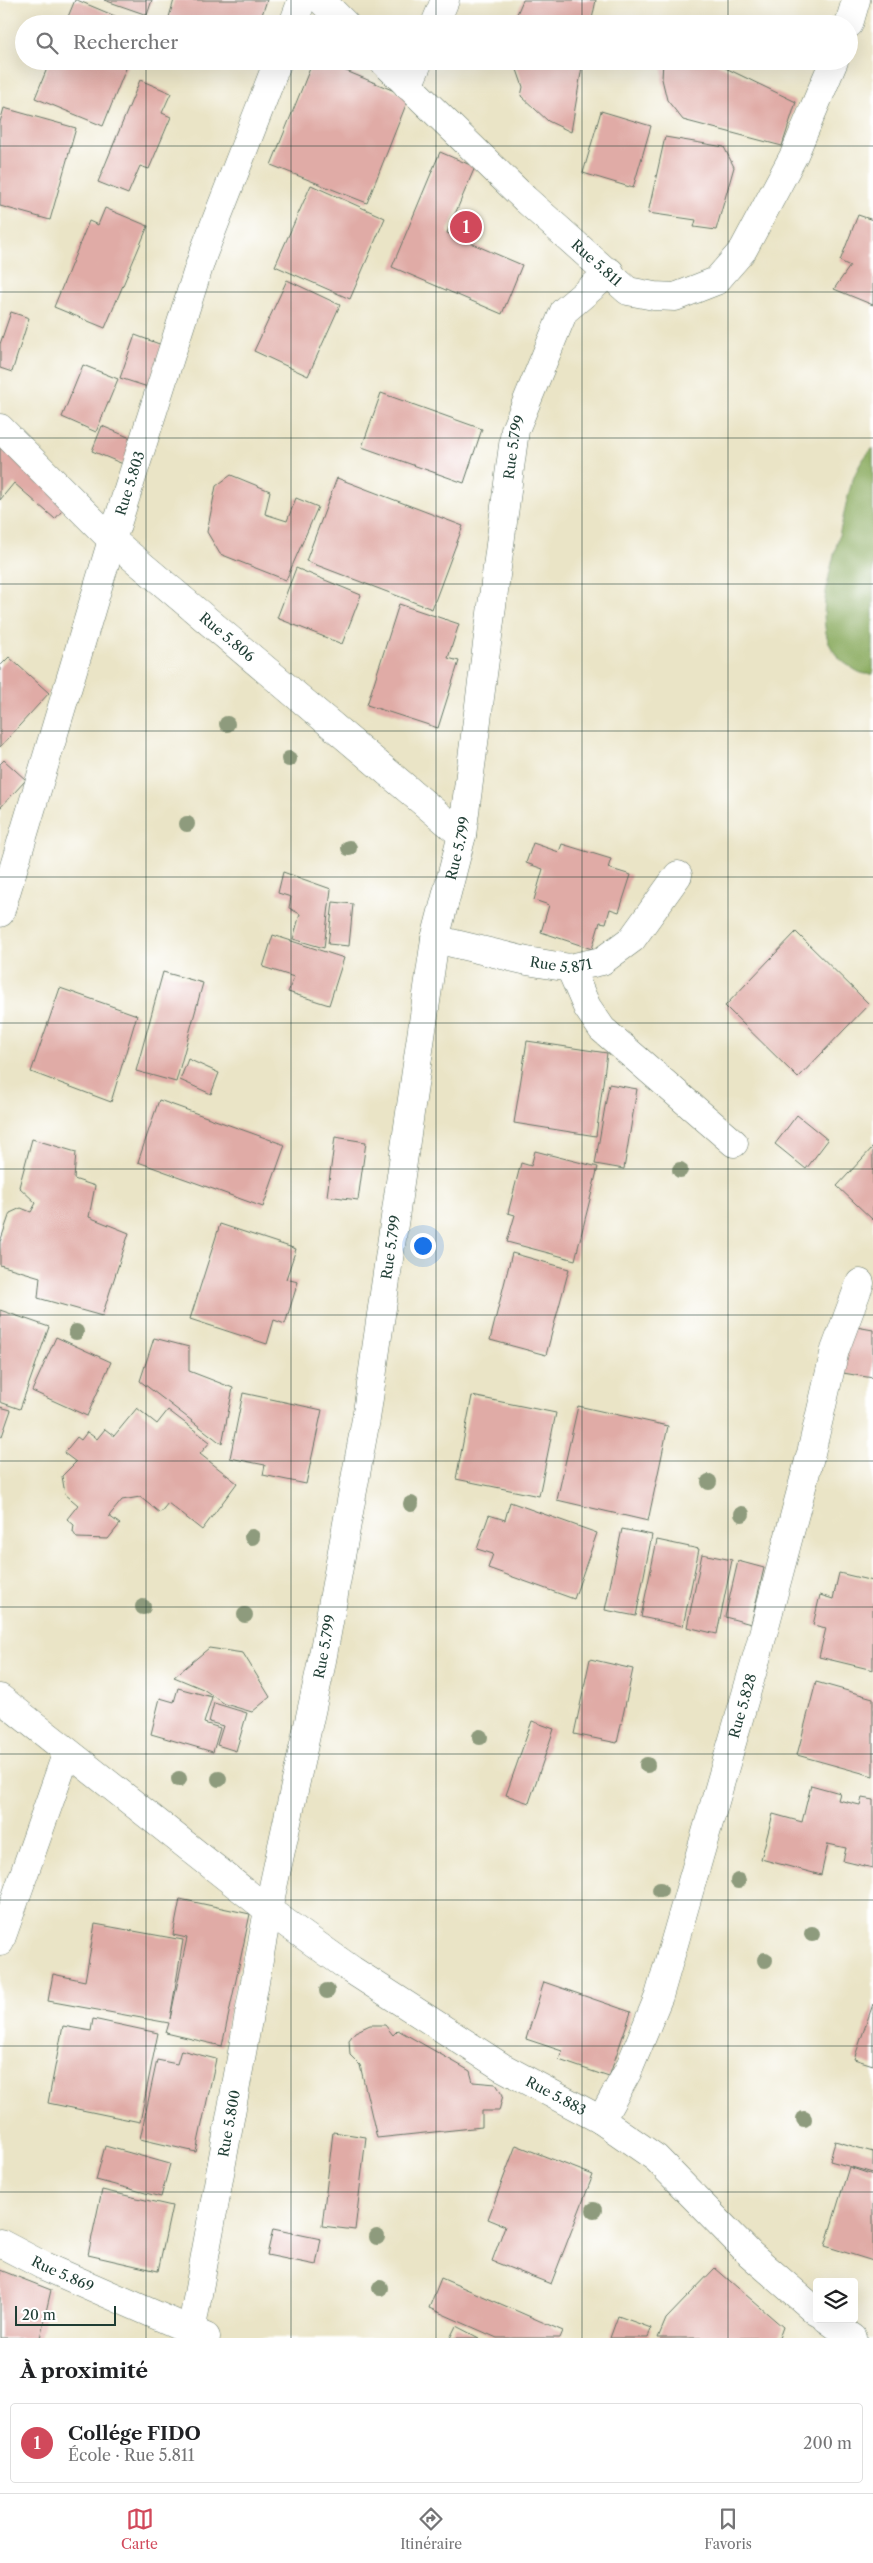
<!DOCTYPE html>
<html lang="fr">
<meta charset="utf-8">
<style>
:root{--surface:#fff;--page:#f2f2f2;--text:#202124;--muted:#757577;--line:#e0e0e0;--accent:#d1495b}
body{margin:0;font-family:"Libre Caslon Text",serif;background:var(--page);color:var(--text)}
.controls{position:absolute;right:15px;bottom:15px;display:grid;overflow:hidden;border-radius:5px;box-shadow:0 5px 20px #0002}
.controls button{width:45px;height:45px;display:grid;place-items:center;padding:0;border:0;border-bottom:1px solid var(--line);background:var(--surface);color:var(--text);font:25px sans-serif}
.scale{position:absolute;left:15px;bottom:12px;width:101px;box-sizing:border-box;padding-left:5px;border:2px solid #1f3d34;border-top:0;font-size:14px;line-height:18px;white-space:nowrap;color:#1f3d34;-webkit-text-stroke:4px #fff;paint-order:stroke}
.you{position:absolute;left:422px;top:1245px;width:18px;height:18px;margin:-12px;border:4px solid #fff;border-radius:50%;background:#1a73e8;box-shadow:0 0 0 8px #1a73e833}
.badge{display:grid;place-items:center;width:32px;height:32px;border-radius:50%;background:var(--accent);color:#fff;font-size:16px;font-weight:700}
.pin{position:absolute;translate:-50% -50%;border:2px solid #fff;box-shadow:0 1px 5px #0006}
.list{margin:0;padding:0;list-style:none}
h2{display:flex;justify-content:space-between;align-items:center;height:65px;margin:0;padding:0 20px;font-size:21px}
h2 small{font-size:16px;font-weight:400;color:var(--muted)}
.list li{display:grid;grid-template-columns:32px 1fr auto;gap:15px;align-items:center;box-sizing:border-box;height:80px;margin:0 10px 10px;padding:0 10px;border:1px solid var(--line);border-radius:5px}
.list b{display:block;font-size:19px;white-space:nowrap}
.list p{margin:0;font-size:16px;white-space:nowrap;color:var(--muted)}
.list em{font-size:16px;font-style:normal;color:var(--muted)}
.icon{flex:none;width:28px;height:28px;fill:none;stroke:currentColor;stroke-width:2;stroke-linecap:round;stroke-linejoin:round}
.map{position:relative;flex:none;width:873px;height:2338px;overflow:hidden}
.search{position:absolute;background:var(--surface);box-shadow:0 5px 20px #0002;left:15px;right:15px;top:15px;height:55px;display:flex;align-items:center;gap:12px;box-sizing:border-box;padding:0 18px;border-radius:28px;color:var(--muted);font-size:19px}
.sheet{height:155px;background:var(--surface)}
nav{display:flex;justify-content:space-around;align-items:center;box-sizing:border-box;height:70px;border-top:1px solid var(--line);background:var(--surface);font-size:14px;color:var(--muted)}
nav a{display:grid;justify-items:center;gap:2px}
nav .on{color:var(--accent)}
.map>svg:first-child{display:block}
.forest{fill:#8bac60;stroke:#55744a}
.building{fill:#e0aba6}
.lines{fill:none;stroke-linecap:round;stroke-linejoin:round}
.minor-casing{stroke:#667767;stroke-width:29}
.minor{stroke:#fff;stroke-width:28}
.tree{fill:#8e9b7d}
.grid{fill:none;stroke:#1f3d34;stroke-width:1;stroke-opacity:0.55}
.labels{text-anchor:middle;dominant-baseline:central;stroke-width:4.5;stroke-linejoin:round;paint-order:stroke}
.street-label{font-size:14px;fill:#1f3d34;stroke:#fff}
</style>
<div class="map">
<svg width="873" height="2338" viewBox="0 0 873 2338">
<rect width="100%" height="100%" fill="#fff"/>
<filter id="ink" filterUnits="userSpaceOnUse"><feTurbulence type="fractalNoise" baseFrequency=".02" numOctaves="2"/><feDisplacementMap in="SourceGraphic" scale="10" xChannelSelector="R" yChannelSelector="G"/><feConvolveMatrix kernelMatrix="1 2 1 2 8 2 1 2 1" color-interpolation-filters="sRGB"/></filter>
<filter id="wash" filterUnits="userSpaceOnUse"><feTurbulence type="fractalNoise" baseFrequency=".0096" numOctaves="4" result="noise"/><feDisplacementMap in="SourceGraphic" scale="20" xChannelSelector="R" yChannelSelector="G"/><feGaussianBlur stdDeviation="1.12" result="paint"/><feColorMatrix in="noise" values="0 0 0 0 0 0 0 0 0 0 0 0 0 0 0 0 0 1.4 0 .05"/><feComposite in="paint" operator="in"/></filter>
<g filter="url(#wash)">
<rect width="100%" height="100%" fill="#eae4c6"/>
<path class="forest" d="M873 448V674C862 675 858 672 849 666 806 640 830 574 839 535 847 505 849 470 873 448Z"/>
<g id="blocks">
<g class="building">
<polygon points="75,0 77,0 134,24 65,24"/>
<polygon points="104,0 152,0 147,15"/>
<polygon points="174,0 267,0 259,24 167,24"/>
<polygon points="523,0 596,0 591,24 518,24 517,14"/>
<polygon points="50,61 129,61 103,126 35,98"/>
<polygon points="313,61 322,61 409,97 367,203 271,165"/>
<polygon points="514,61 583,61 571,132 548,121 521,96 523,87"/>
<polygon points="663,61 711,61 796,102 782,146 683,120 667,100 662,79"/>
<polygon points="140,80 171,93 162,113 171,117 149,169 140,166 128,194 98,182"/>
<polygon points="4,108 76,128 50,220 0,206 0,122"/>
<polygon points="601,111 651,126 633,188 583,173"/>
<polygon points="665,137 724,147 734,167 716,230 694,227 696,220 648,213"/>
<polygon points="440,152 475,167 447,233 522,265 502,314 392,267"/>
<polygon points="311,185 385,218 350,299 275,266"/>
<polygon points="105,208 148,226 105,328 54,307 89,221 98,225"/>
<polygon points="858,215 873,220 873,305 834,289 850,266 840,261"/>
<polygon points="287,280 340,305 308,376 254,351"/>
<polygon points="11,312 29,318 12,372 0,368 0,344"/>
<polygon points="135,335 162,345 148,387 120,378"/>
<polygon points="83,365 118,379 96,432 62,417"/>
<polygon points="381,393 482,429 464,483 362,447"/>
<polygon points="102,426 133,439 123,464 92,451"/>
<polygon points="0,446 74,497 55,519 14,483 0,500"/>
<polygon points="231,475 270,491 265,514 287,521 296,498 318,507 286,580 220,554 207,532 216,486"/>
<polygon points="337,478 463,526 432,609 306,561"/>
<polygon points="296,568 361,595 342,644 277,618"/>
<polygon points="399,604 459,624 448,658 459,661 438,728 367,705"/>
<polygon points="9,657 49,693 0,747 0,666"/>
<polygon points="4,760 26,780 0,808 0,764"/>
<polygon points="533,843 559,852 562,844 611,859 608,868 631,875 619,912 610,909 606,923 600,922 592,949 541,932 549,905 534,900 543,869 526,863"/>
<polygon points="283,872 331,889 324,948 293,939 300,914 289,908 291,897 278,893"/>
<polygon points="333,902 353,904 349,946 328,944"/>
<polygon points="796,932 869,1004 798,1078 725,1006"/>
<polygon points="273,935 344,958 329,1005 288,992 294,977 263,967"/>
<polygon points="163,972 203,983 176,1082 136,1071"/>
<polygon points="60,988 137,1015 111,1102 31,1072"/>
<polygon points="527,1041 607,1053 596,1136 514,1123"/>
<polygon points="188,1059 219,1073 211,1094 180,1080"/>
<polygon points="609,1084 637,1089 624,1169 595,1164"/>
<polygon points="159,1100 285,1145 263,1207 138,1162"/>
<polygon points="797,1115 828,1140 806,1169 775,1144"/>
<polygon points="335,1137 366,1142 358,1200 327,1196"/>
<polygon points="32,1139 76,1152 74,1179 95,1186 89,1217 129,1233 102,1316 38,1298 40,1277 0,1265 0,1242 10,1213 21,1208 31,1212 36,1203 19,1187"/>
<polygon points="873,1147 873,1220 837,1186"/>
<polygon points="535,1151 598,1167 575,1260 507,1242 515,1215 508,1213 521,1163 531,1166"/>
<polygon points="220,1224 296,1249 286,1279 298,1282 285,1324 274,1320 267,1344 190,1319"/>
<polygon points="512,1253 569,1269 546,1355 490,1340"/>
<polygon points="0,1310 49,1327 20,1409 0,1402"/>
<polygon points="851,1326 873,1330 873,1378 843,1373"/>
<polygon points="56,1337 111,1362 87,1416 32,1391"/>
<polygon points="154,1338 189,1347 189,1371 233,1388 222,1444 140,1381"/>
<polygon points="243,1393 322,1410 306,1484 263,1475 265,1465 230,1458"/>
<polygon points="472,1396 556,1413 539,1496 456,1479"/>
<polygon points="578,1406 668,1426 648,1521 557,1500"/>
<polygon points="0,1407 11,1410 2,1436 0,1435"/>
<polygon points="137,1408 157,1424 168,1410 210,1442 200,1454 237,1483 202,1530 168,1503 160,1513 140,1497 122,1500 109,1516 120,1524 108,1539 77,1538 73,1532 74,1525 67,1519 78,1505 65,1494 62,1476 76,1462 64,1453 77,1437 81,1440 87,1432 97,1439 105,1429 114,1436"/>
<polygon points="510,1502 597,1533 574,1599 488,1568 493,1554 477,1549 489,1515 505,1520"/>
<polygon points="622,1529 652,1535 636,1616 605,1610"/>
<polygon points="657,1540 699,1549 683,1626 641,1617"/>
<polygon points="702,1554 732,1560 717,1634 687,1627"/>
<polygon points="738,1561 764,1568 751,1624 725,1617"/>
<polygon points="839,1573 873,1581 873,1670 819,1657 826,1628 813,1625 820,1595 833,1599"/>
<polygon points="209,1648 243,1653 270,1697 252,1712 225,1704 203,1689 174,1677"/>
<polygon points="590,1659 633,1669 617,1743 574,1734"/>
<polygon points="816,1682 873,1698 873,1776 797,1755"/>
<polygon points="178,1688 212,1697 204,1723 220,1728 213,1752 151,1734 160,1698 174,1702"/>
<polygon points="214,1703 247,1713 236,1751 217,1745 223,1726 209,1722"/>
<polygon points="532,1721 554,1729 529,1803 506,1795"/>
<polygon points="811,1785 840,1793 838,1800 860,1805 862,1798 873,1800 873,1868 843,1861 846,1848 828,1844 821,1875 761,1859 773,1814 802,1822"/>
<polygon points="180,1899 250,1914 222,2046 166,2033 169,2023 48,2001 53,1974 85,1981 95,1924 183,1940 170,2019 187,1938 173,1935"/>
<polygon points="544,1982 631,2012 609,2077 559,2060 562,2051 526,2039"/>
<polygon points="873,2004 873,2065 854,2059"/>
<polygon points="93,2019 158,2033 140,2122 48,2103 63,2026 91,2031"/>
<polygon points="370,2025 385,2025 393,2035 398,2030 470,2071 473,2082 496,2084 503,2095 499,2111 482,2111 482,2127 377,2138 360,2065 350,2055 349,2040 355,2032"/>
<polygon points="181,2050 216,2059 196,2152 140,2139 157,2060 177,2064"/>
<polygon points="333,2132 366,2137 355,2230 322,2226"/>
<polygon points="835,2141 873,2152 873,2173 830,2161"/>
<polygon points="516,2145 593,2175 551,2284 492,2261 505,2226 488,2219"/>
<polygon points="105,2146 170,2164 161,2197 96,2180"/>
<polygon points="849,2167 873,2175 873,2261 825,2246"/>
<polygon points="102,2190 172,2206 158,2271 88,2255"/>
<polygon points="273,2229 321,2239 316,2265 267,2255"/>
<polygon points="715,2268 783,2327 779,2338 658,2338 666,2319"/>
<polygon points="0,2270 51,2290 40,2338 0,2338"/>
<polygon points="441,2278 563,2331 560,2338 497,2338 429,2308"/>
<polygon points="618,2316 651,2328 648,2338 610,2338"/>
<polygon points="456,2326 479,2338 450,2338"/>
</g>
</g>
</g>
<g filter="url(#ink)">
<use href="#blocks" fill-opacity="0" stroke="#667767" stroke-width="1"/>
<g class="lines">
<g class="minor-casing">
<g id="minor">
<polyline points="321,0 345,24"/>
<polyline points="293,24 302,0"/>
<polyline points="435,24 445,0"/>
<polyline points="849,24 856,0"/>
<path id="s1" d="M383 61 525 199 628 291 654 296 675 297 716 281 743 250 794 155 834 61"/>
<polyline points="408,86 419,61"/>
<path id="s2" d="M0 428 112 540 462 835"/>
<path id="s3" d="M0 913 112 540 203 254 278 61"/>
<path id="s4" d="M435 939 527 961 570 968 602 961 632 939 678 875"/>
<polyline points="570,968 587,1007 602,1029 734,1143"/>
<path id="s5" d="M0 1698 268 1910 321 1666 366 1419 435 939 462 835 515 430 564 311 610 272"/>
<polyline points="0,1942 67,1752"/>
<path id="s6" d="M601 2120 628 2071 659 1996 759 1649 811 1453 835 1350 860 1283"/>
<path id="s7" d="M0 2243 44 2266 206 2337"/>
<polyline points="827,2319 853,2338"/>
<path id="s8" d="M190 2338 268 1910 352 1970 502 2067 601 2120 656 2158 750 2254 817 2312"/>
</g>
</g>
<use href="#minor" class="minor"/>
</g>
<g class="tree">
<circle cx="227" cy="724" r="8"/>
<circle cx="289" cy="759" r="8"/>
<circle cx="187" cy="824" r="8"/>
<circle cx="349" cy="848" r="8"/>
<circle cx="680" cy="1170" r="8"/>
<circle cx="76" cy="1332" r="8"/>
<circle cx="709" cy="1482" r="8"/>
<circle cx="411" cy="1504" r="8"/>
<circle cx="742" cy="1514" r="8"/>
<circle cx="252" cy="1537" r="8"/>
<circle cx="143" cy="1607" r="8"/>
<circle cx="245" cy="1615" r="8"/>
<circle cx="480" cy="1737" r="8"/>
<circle cx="647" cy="1765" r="8"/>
<circle cx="179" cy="1779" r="8"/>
<circle cx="219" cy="1779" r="8"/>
<circle cx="738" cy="1881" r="8"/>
<circle cx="660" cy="1890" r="8"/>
<circle cx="812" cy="1934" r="8"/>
<circle cx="765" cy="1960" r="8"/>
<circle cx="327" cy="1991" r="8"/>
<circle cx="804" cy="2119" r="8"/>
<circle cx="594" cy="2210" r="8"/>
<circle cx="377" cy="2237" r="8"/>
<circle cx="380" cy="2288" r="8"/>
</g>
</g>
<path class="grid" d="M146 0V24M291 0V24M436 0V24M582 0V24M728 0V24M146 61V2338M291 61V2338M436 61V2338M582 61V2338M728 61V2338M0 146H873M0 292H873M0 438H873M0 584H873M0 731H873M0 877H873M0 1023H873M0 1169H873M0 1315H873M0 1461H873M0 1607H873M0 1754H873M0 1900H873M0 2046H873M0 2192H873"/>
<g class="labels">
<g class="street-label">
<text stroke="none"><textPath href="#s1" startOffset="294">Rue 5.811</textPath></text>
<text stroke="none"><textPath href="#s5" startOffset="1826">Rue 5.799</textPath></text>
<text stroke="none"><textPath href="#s3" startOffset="449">Rue 5.803</textPath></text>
<text stroke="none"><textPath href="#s2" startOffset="309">Rue 5.806</textPath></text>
<text stroke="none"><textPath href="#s5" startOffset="1421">Rue 5.799</textPath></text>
<text stroke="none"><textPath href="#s4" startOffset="129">Rue 5.871</textPath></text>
<text stroke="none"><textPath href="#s5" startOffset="1016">Rue 5.799</textPath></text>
<text stroke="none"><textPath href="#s5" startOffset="611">Rue 5.799</textPath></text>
<text stroke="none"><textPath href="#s6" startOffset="439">Rue 5.828</textPath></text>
<text stroke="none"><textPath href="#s8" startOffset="778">Rue 5.883</textPath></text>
<text stroke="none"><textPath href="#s8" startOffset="218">Rue 5.800</textPath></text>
<text stroke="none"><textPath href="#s7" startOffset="70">Rue 5.869</textPath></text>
</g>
</g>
</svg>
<div class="controls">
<button><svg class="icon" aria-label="layers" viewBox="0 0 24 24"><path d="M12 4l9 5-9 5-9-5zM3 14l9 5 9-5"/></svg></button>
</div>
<div class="scale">20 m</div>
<div class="you"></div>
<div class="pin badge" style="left:466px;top:227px">1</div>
<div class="search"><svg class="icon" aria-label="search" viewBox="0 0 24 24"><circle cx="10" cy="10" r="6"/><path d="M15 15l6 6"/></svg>Rechercher</div>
</div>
<section class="sheet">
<h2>À proximité<small></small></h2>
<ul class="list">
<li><span class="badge">1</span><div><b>Collége FIDO</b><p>École · Rue 5.811</p></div><em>200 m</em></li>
</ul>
</section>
<nav>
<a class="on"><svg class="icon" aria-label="map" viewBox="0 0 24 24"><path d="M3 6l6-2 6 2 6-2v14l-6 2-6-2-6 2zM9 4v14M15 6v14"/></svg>Carte</a>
<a><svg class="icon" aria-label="directions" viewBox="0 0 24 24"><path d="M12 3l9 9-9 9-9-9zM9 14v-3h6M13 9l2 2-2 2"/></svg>Itinéraire</a>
<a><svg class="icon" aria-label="saved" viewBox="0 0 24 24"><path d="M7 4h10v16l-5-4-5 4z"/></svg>Favoris</a>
</nav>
